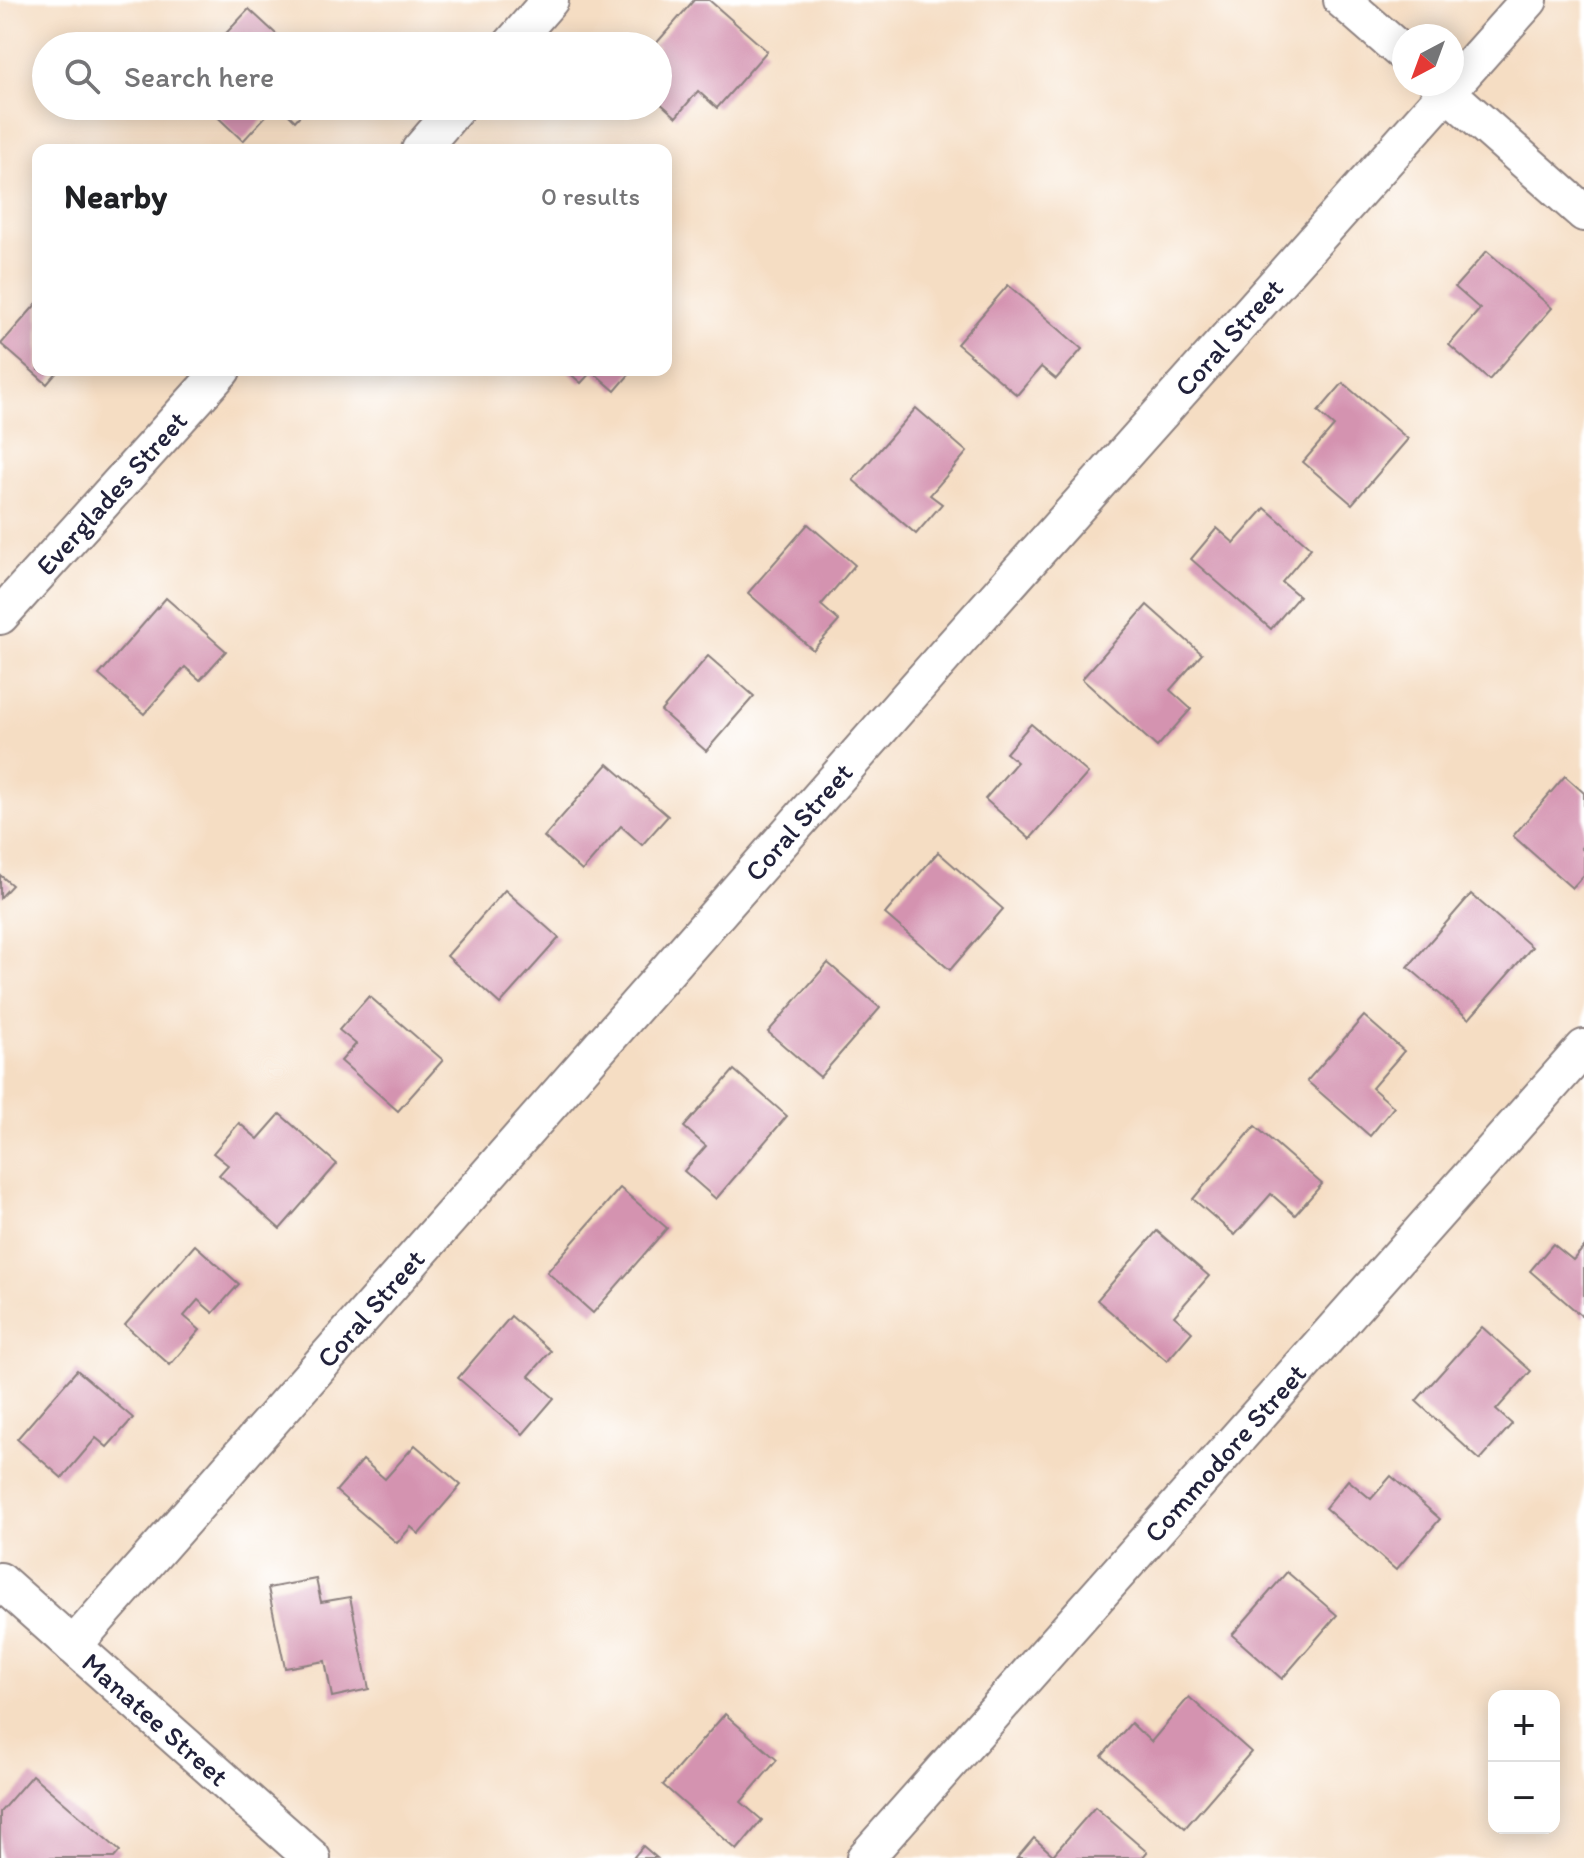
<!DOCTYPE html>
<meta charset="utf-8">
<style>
:root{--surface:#fff;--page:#f6f6f6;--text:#202124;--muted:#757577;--line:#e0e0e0}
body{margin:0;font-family:Itim,sans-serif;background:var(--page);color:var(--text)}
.controls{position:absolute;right:24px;bottom:24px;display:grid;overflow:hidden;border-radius:16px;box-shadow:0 4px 20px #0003}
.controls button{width:72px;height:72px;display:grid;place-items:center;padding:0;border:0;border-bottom:2px solid var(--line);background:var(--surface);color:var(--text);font:40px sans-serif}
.compass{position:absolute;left:1392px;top:24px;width:72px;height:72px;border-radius:50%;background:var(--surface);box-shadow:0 4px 20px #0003;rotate:221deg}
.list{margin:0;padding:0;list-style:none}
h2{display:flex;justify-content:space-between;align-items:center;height:104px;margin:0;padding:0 32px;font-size:34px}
h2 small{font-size:26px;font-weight:400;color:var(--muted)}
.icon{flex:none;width:44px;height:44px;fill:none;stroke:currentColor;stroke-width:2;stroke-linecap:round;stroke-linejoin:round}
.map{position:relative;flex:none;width:1584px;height:1858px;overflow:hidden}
.search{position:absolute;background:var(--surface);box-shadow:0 4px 20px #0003;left:32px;top:32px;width:640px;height:88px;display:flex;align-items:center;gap:20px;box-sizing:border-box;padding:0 28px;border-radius:44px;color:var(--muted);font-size:30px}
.panel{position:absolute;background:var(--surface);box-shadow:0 4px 20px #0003;left:32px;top:144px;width:640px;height:232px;border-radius:16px}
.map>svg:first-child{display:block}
.building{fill:#d493b0}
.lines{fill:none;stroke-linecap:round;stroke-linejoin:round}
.minor-casing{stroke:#8c807f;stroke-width:40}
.minor{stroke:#fff;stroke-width:36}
.labels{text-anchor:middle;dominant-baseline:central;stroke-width:8;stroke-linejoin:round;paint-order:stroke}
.street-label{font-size:28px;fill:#22223b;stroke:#fff}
</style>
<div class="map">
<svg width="1584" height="1858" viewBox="0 0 1584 1858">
<rect width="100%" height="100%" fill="#fff"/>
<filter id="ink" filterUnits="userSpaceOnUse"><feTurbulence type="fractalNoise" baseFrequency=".0125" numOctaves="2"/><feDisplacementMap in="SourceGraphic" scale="16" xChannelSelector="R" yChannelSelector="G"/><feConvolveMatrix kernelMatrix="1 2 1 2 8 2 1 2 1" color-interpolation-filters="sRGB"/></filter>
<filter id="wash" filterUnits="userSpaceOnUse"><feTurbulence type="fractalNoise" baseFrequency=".006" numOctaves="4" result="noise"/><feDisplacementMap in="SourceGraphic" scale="32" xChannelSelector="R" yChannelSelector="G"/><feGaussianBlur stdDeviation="1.8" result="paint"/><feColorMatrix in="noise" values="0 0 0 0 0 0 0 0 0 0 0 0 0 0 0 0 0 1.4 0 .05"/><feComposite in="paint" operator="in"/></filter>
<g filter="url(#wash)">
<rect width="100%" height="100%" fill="#f5ddc3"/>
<g id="blocks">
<g class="building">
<polygon points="694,0 709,0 767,51 717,108 698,91 676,117 658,101 658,46 654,46"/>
<polygon points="249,9 289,46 214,46"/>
<polygon points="206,106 275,106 243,141"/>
<polygon points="280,106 308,106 295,121"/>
<polygon points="1487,251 1552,308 1489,380 1449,345 1480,309 1455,287"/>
<polygon points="1008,285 1082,349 1056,379 1041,367 1017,395 957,344"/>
<polygon points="38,302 38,370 59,370 47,384 1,344"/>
<polygon points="566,370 633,370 615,391 592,371 581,383"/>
<polygon points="1343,383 1408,439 1352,504 1303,462 1334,426 1318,412"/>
<polygon points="916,408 967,452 930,495 942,504 916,534 853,480"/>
<polygon points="1265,508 1311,548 1282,582 1299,596 1271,629 1191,559 1217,528 1234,543"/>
<polygon points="808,524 855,565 821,605 839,621 813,650 748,593"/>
<polygon points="166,598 226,651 200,680 185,667 144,714 99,675"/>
<polygon points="1147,605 1202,654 1170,690 1191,709 1157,747 1082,679"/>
<polygon points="708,656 754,696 706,751 661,711"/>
<polygon points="1031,724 1088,773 1030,839 985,799 1017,762 1006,753"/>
<polygon points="608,764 668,816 642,845 621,826 582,871 544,837"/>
<polygon points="1565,776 1584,793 1584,844 1581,848 1584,851 1584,875 1572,888 1513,836"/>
<polygon points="938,852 1003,909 950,970 885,914"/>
<polygon points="0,875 12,885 0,898"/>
<polygon points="505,890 559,938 500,1004 447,956"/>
<polygon points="1471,894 1532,947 1469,1019 1408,967"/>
<polygon points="828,963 880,1008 820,1077 768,1032"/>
<polygon points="369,996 443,1060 398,1111 341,1061 356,1044 339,1030"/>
<polygon points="1364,1016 1404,1051 1372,1088 1394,1107 1370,1136 1307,1081"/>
<polygon points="734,1070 787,1116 716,1199 684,1171 706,1146 684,1127"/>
<polygon points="280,1114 337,1164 280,1229 219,1175 228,1165 213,1153 239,1123 258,1139"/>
<polygon points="1255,1126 1322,1184 1295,1215 1271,1194 1235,1235 1193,1199"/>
<polygon points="620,1188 667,1228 593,1313 547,1272"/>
<polygon points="1157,1231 1209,1276 1174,1316 1192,1332 1167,1361 1097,1300"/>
<polygon points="1553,1244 1573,1260 1584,1247 1584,1318 1530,1271"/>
<polygon points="195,1245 239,1284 213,1313 198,1300 184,1316 200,1330 170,1365 125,1325"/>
<polygon points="511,1316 551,1351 529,1376 554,1398 523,1434 458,1378"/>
<polygon points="1482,1327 1531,1371 1496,1410 1512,1424 1480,1460 1416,1401"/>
<polygon points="77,1370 133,1418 107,1447 96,1438 62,1478 17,1439"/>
<polygon points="415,1445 461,1485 419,1534 411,1527 397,1543 336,1491 363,1460 385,1479"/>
<polygon points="1391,1476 1440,1519 1396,1570 1325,1508 1348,1480 1371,1499"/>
<polygon points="1287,1572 1337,1615 1282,1679 1232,1635"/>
<polygon points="316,1579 321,1602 350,1597 369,1689 332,1697 325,1661 285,1668 268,1588"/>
<polygon points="1189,1697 1251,1752 1185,1828 1102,1756 1131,1723 1151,1742"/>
<polygon points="725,1714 777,1760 741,1802 762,1820 737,1850 663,1785"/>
<polygon points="32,1775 120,1851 114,1858 0,1858 0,1812"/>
<polygon points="1095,1807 1147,1852 1142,1858 1017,1858 1034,1838 1053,1855"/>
<polygon points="643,1846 657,1858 633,1858"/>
</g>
</g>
</g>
<g filter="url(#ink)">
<use href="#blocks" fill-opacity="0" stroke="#8c807f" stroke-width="2"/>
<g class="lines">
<g class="minor-casing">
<g id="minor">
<polyline points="1342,0 1404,54"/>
<polyline points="510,46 550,0"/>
<polyline points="1438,84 1584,213"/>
<polyline points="420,150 458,106"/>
<path id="s1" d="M0 616 222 370"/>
<path id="s2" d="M0 1581 312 1858"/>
<path id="s3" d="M73 1646 946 654 1529 0"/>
<path id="s4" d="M865 1858 1584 1048"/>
</g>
</g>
<use href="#minor" class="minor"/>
</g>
</g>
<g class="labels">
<g class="street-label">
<text stroke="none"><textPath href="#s3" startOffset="1746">Coral Street</textPath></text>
<text stroke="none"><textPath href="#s1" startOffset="166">Everglades Street</textPath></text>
<text stroke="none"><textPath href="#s3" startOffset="1098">Coral Street</textPath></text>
<text stroke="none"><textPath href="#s3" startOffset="450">Coral Street</textPath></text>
<text stroke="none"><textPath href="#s4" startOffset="542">Commodore Street</textPath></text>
<text stroke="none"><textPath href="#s2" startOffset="208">Manatee Street</textPath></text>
</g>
</g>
</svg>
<div class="controls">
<button>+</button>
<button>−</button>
</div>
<svg class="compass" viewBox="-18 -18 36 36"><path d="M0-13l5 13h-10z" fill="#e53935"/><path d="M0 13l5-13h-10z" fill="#757577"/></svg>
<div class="search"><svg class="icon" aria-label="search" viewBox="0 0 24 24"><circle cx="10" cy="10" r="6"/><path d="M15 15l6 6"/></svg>Search here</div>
<section class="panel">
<h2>Nearby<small>0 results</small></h2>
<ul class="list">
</ul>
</section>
</div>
